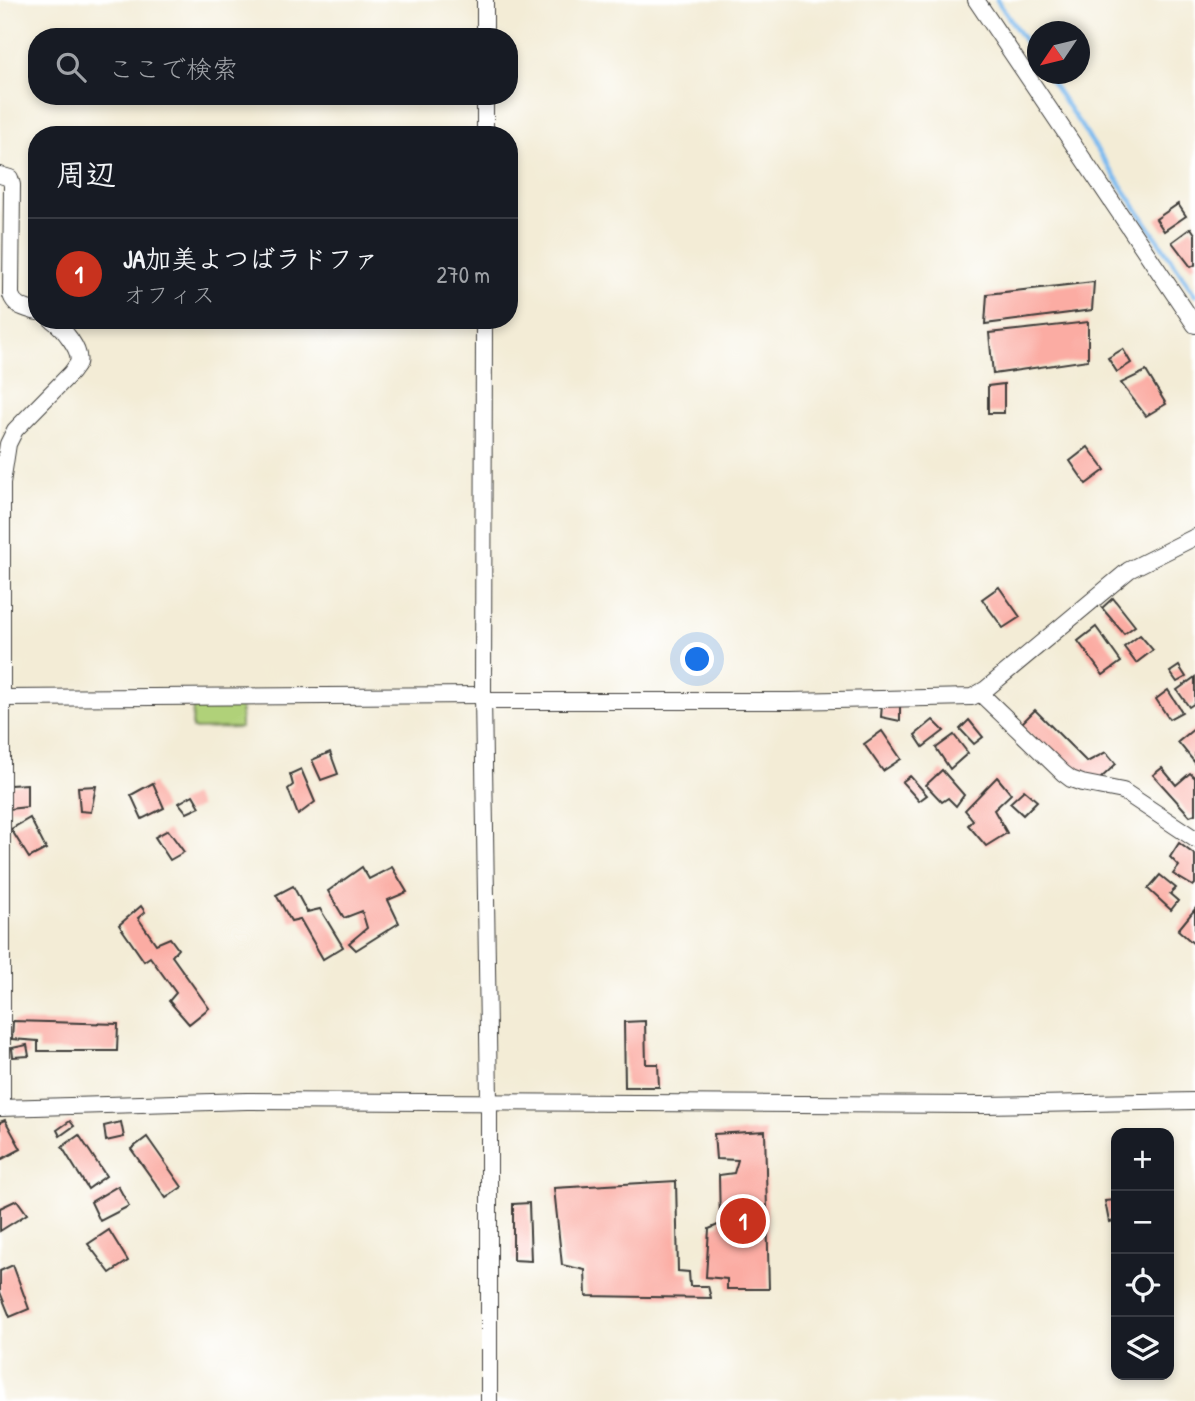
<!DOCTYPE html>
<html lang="ja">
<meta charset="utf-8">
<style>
:root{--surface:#171b24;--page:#242831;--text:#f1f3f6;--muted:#9ea1a6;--line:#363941;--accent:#c8321e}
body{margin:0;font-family:"Patrick Hand","Klee One",sans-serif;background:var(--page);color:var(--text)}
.controls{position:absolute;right:21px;bottom:21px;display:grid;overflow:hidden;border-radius:14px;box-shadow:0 4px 10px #0003}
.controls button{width:63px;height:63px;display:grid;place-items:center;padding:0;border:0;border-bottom:2px solid var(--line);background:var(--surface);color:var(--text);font:35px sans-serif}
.compass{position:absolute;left:1027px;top:21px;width:63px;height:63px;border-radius:50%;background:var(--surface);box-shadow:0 4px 10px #0003;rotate:235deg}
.you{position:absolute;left:698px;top:660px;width:24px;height:24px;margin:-18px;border:5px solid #fff;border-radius:50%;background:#1a73e8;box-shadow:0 0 0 10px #1a73e833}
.badge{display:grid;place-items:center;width:46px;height:46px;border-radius:50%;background:var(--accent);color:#fff;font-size:23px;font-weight:700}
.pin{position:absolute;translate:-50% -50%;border:4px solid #fff;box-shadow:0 2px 7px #0006}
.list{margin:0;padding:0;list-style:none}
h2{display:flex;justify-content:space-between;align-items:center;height:91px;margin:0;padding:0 28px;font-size:30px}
h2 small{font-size:23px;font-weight:400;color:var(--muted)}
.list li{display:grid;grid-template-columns:46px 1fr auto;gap:21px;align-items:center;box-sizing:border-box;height:112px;padding:0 28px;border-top:2px solid var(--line)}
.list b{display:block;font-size:26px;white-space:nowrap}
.list p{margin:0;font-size:23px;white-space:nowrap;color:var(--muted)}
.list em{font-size:23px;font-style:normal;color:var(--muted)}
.icon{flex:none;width:38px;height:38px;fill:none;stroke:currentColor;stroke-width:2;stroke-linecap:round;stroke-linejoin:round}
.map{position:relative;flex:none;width:1195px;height:1401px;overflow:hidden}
.search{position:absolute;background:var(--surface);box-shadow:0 4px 10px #0003;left:28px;top:28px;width:490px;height:77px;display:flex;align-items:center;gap:18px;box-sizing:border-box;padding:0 24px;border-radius:28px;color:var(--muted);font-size:26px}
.panel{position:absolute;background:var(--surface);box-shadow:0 4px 10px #0003;left:28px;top:126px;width:490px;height:203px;border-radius:28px}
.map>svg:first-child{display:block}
.grass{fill:#b0d179;stroke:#66764a;stroke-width:2}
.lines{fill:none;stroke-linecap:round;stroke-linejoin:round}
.stream{stroke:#7abaef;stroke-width:4.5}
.building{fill:#fbaca3}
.minor-casing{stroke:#3c3b38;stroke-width:18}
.minor{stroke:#fff;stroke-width:16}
</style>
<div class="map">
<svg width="1195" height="1401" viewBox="0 0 1195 1401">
<rect width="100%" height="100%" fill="#fff"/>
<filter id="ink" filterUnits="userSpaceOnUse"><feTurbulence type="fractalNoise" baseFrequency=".0143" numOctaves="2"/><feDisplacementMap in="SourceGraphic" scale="14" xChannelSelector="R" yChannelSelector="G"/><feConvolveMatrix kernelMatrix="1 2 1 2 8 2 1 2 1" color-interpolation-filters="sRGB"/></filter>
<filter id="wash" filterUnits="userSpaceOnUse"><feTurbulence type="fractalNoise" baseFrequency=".00686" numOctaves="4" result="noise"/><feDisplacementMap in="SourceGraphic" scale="28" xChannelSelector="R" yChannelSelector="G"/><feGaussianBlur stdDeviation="1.57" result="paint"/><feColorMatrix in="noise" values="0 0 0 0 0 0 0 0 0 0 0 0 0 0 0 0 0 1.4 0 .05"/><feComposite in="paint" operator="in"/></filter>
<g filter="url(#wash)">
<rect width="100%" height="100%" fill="#f3ecd6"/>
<polygon class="grass" points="193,703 241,704 241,728 192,729"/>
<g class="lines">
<g class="stream">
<polyline points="997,0 1038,61"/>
<polyline points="1046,74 1195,295"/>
</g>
</g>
<g id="blocks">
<g class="building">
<polygon points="1178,204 1186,216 1164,231 1156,219"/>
<polygon points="1191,228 1195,234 1195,265 1191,267 1172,242"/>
<polygon points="1094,282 1092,310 985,324 987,294"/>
<polygon points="1088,322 1088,360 993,374 989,333"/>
<polygon points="1123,349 1131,363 1117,372 1108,358"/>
<polygon points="1146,371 1166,404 1146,416 1121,383"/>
<polygon points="1004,384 1004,413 988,413 988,386"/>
<polygon points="1088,447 1105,470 1086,484 1070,461"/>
<polygon points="999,587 1020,617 1003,628 982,599"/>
<polygon points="1113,598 1135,626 1124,634 1102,608"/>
<polygon points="1096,627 1121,662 1103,675 1078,641"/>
<polygon points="1140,635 1153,650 1136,663 1124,647"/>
<polygon points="1179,666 1186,677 1177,682 1170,672"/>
<polygon points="1195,677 1195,703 1189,707 1177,690"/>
<polygon points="1168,690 1182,712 1169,719 1156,699"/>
<polygon points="900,704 900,721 881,717 882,705"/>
<polygon points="1035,710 1087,762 1106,752 1116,764 1100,779 1076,779 1020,725"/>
<polygon points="933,720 944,731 923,747 915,735"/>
<polygon points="969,720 983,737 974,744 960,729"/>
<polygon points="1195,728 1195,763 1178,742"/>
<polygon points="882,731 901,759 883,771 864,744"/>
<polygon points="954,735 968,753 950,769 936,748"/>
<polygon points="330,752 338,774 321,780 312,760"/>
<polygon points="1162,768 1176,785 1190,773 1195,778 1195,814 1190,816 1153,775"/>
<polygon points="301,769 315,802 298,815 288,789 293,785 290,774"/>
<polygon points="942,770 964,795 956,806 948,798 942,802 926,785"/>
<polygon points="910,776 927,795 919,801 902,782"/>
<polygon points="997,777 1011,794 994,810 1007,833 986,846 968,825 973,820 965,810"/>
<polygon points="153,783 164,808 142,819 131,795"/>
<polygon points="27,784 27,807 9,809 10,785"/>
<polygon points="96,786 91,812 80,811 78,787"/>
<polygon points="1024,790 1037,801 1023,815 1010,803"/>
<polygon points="193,795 200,807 187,813 179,803"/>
<polygon points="30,818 46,849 29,858 11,829"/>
<polygon points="168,830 184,852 170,860 155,837"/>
<polygon points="1179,843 1195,855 1195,884 1193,886 1173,874 1179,866 1170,857"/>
<polygon points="362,867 369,879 392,867 407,892 388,900 399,923 356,950 349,943 367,928 362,911 344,918 328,891"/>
<polygon points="1160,875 1176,888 1170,894 1178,901 1171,910 1148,889"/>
<polygon points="293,886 307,912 320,909 343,947 323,959 300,919 291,921 276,895"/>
<polygon points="141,906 145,912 138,918 156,944 170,938 178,949 172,956 209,1008 189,1024 169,1001 176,993 150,957 144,961 119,925"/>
<polygon points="1195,909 1195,945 1178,930"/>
<polygon points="13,1021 118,1024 117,1051 38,1051 38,1041 12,1039"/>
<polygon points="645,1021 646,1064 658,1064 659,1087 625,1087 624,1022"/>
<polygon points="27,1045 29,1056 13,1057 12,1048"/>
<polygon points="5,1120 21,1149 0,1160 0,1122"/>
<polygon points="70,1121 74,1126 60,1136 57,1130"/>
<polygon points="121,1122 124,1137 106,1141 104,1126"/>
<polygon points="765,1131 769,1289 727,1289 727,1279 706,1277 709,1229 720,1224 719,1175 734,1173 738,1160 716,1159 714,1134"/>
<polygon points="79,1135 106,1176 88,1189 62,1147"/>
<polygon points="147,1137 182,1187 166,1198 131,1149"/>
<polygon points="676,1181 678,1271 689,1272 690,1286 708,1286 711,1298 586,1296 585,1270 562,1265 554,1188"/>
<polygon points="118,1186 129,1206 100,1221 91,1202"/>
<polygon points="17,1200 27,1214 0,1231 0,1208"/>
<polygon points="1116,1200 1116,1221 1109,1222 1105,1201"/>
<polygon points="529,1203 531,1261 513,1260 513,1204"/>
<polygon points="109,1230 128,1261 110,1273 88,1244"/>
<polygon points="13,1265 29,1309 10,1317 0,1292 0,1271"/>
</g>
</g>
</g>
<g filter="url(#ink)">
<use href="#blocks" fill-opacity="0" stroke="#3c3b38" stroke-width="2"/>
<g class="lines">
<g class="minor-casing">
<g id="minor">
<polyline points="976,0 1195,325"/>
<polyline points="485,37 485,0"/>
<polyline points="485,135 485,96"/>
<path d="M0 175 10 178 12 185 11 295C15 307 25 308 37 312"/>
<polyline points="484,320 483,695 489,1101 489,1401"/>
<polyline points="980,693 1063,773 1071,779 1082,783 1123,791 1195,839"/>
<polyline points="3,698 483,695"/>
<polyline points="483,701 790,701 972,697 986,689 1129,570 1195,537"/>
<polyline points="0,1108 247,1101 984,1105 1195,1101"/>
<path d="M2 1108V483L8 444 15 430 71 373C73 370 76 367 78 363 82 350 62 327 52 320"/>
</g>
</g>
<use href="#minor" class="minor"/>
</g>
</g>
</svg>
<div class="controls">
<button>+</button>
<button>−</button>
<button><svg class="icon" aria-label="locate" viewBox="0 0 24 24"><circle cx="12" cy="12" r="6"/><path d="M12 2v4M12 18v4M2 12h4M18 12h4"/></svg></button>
<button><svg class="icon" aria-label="layers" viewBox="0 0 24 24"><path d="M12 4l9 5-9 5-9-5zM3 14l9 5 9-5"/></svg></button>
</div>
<svg class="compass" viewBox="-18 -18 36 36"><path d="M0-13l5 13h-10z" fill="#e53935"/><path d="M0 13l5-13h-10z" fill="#9ea1a6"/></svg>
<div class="you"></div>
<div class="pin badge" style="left:743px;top:1221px">1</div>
<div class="search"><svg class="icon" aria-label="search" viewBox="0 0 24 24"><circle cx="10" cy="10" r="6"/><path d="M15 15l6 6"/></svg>ここで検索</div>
<section class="panel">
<h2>周辺<small></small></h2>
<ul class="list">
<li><span class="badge">1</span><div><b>JA加美よつばラドファ</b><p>オフィス</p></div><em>270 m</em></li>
</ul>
</section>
</div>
